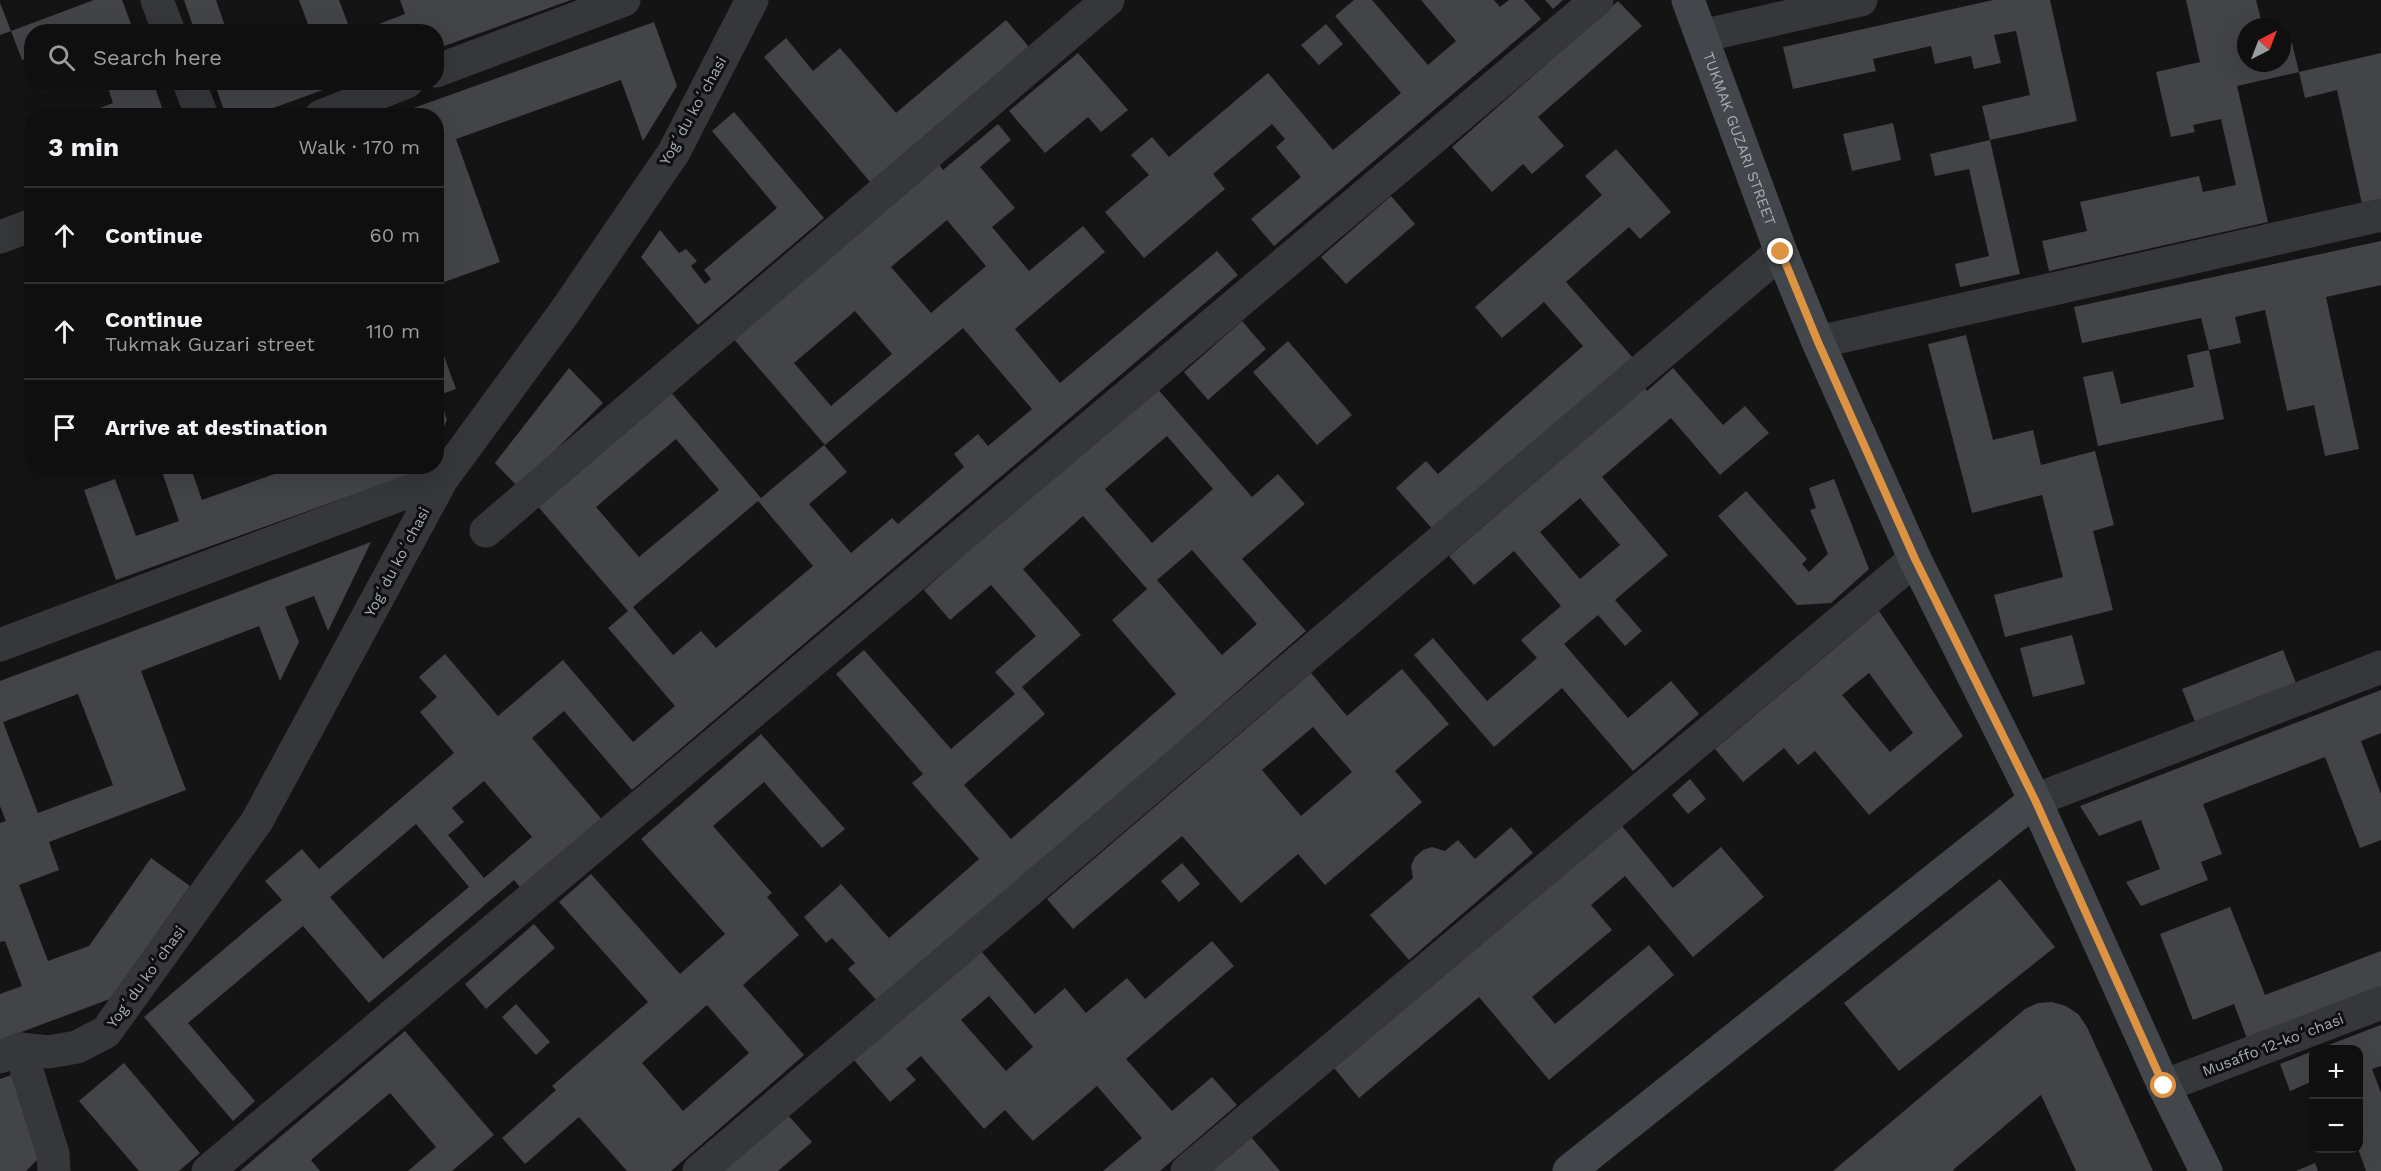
<!DOCTYPE html>
<meta charset="utf-8">
<style>
:root{--surface:#0f0f10;--page:#1d1d1e;--text:#f1f3f6;--muted:#9b9c9f;--line:#2f2f30}
body{margin:0;font-family:"Work Sans",sans-serif;background:var(--page);color:var(--text)}
.controls{position:absolute;right:18px;bottom:18px;display:grid;overflow:hidden;border-radius:12px;box-shadow:0 6px 24px #0002}
.controls button{width:54px;height:54px;display:grid;place-items:center;padding:0;border:0;border-bottom:2px solid var(--line);background:var(--surface);color:var(--text);font:30px sans-serif}
.compass{position:absolute;left:2237px;top:18px;width:54px;height:54px;border-radius:50%;background:var(--surface);box-shadow:0 6px 24px #0002;rotate:42deg}
.stop{position:absolute;width:18px;height:18px;margin:-14px;border:4px solid #de9343;border-radius:50%;background:#fff}
.stop.end{background:#de9343;border-color:#fff;box-shadow:0 2px 6px #0008}
.list{margin:0;padding:0;list-style:none}
h2{display:flex;justify-content:space-between;align-items:center;height:78px;margin:0;padding:0 24px;font-size:26px}
h2 small{font-size:20px;font-weight:400;color:var(--muted)}
.list li{display:grid;grid-template-columns:39px 1fr auto;gap:18px;align-items:center;box-sizing:border-box;height:96px;padding:0 24px;border-top:2px solid var(--line)}
.list b{display:block;font-size:22px;white-space:nowrap}
.list p{margin:0;font-size:20px;white-space:nowrap;color:var(--muted)}
.list em{font-size:20px;font-style:normal;color:var(--muted)}
.icon{flex:none;width:33px;height:33px;fill:none;stroke:currentColor;stroke-width:2;stroke-linecap:round;stroke-linejoin:round}
.map{position:relative;flex:none;width:2381px;height:1171px;overflow:hidden}
.search{position:absolute;background:var(--surface);box-shadow:0 6px 24px #0002;left:24px;top:24px;width:420px;height:66px;display:flex;align-items:center;gap:15px;box-sizing:border-box;padding:0 21px;border-radius:24px;color:var(--muted);font-size:22px}
.panel{position:absolute;background:var(--surface);box-shadow:0 6px 24px #0002;left:24px;top:108px;width:420px;height:366px;border-radius:24px}
.map>svg:first-child{display:block}
.building{fill:#434448;fill-rule:evenodd}
.lines{fill:none;stroke-linecap:round;stroke-linejoin:round}
.street{stroke:#35373a;stroke-width:33}
.secondary{stroke:#43464a;stroke-width:33}
.route{stroke:#de9343;stroke-width:8}
.labels{text-anchor:middle;dominant-baseline:central;stroke-width:6;stroke-linejoin:round;paint-order:stroke}
.street-label{font-size:15px;fill:#a7adb4;stroke:#0f0f10}
</style>
<div class="map">
<svg width="2381" height="1171" viewBox="0 0 2381 1171">
<rect width="100%" height="100%" fill="#141415"/>
<g class="building">
<polygon points="94,0 122,0 134,32 32,32 32,56 22,60 11,31"/>
<polygon points="184,0 216,0 227,32 195,32"/>
<polygon points="299,0 339,0 351,32 311,32"/>
<polygon points="400,0 571,0 436,49 436,32 358,32 405,14"/>
<polygon points="1354,0 1372,0 1428,65 1456,41 1421,0 1494,0 1500,7 1509,0 1524,0 1541,19 1274,246 1251,219 1301,177 1276,147 1285,139 1272,124 1213,174 1225,189 1144,258 1105,212 1149,175 1131,155 1152,137 1169,157 1268,73 1333,150 1401,93 1335,16"/>
<polygon points="1545,0 1563,0 1553,9"/>
<polygon points="1993,0 2050,0 2077,121 1990,140 1982,106 2030,95 2016,31 1994,35 2001,63 1974,69 1971,56 1935,64 1931,46 1873,59 1876,71 1793,89 1783,47"/>
<polygon points="2186,0 2256,0 2263,27 2246,27 2246,63 2282,63 2282,46 2292,43 2299,72 2237,86 2268,222 2049,271 2042,241 2087,231 2080,202 2199,176 2203,192 2236,185 2221,119 2193,125 2195,132 2171,137 2156,72 2200,62"/>
<polygon points="1618,1 1642,26 1538,117 1564,146 1532,174 1523,164 1492,192 1452,147"/>
<polygon points="0,3 11,31 0,35"/>
<polygon points="1006,20 1030,48 871,183 764,57 786,38 813,71 840,48 896,113"/>
<polygon points="654,22 677,86 643,141 621,80 456,139 500,262 436,285 436,116 407,116 405,111"/>
<polygon points="1326,24 1343,44 1319,65 1301,45"/>
<polygon points="1078,53 1128,110 1101,132 1088,117 1045,153 1009,111"/>
<polygon points="2381,53 2381,200 2362,204 2337,90 2305,98 2299,72"/>
<polygon points="106,82 153,82 165,116 79,116 113,103"/>
<polygon points="214,82 342,82 342,83 251,116 226,116"/>
<polygon points="734,112 824,218 698,325 641,257 660,230 679,253 686,249 697,261 691,266 705,284 711,279 704,270 777,208 712,131"/>
<polygon points="1893,123 1901,160 1852,171 1843,134"/>
<path d="M998 124 1011 140 980 167 1015 208 992 227 1029 271 1083 226 1105 252 1015 329 1060 383 1217 251 1238 275 632 790 564 711 532 738 605 823 524 892 514 880 369 1003 303 926 188 1023 255 1101 233 1121 144 1017 282 900 265 881 302 849 319 869 454 753 420 712 437 697 419 677 445 654 498 716 563 660 633 742 675 706 608 628 628 611 535 503 669 390 761 498 824 445 847 472 809 504 851 553 892 518 898 524 964 467 954 454 978 434 988 446 1032 409 963 328 825 445 732 337 938 163 943 170ZM947 220 986 266 931 313 891 267ZM855 311 892 354 831 406 794 363ZM676 439 719 490 639 557 596 507ZM758 501 813 566 716 648 701 631 673 655 633 607ZM484 781 532 837 484 878 448 835 464 822 452 808ZM416 824 469 887 383 959 330 897Z"/>
<polygon points="1990,140 2020,274 1960,287 1955,264 1989,256 1969,169 1935,176 1930,154"/>
<polygon points="1616,149 1671,212 1640,239 1629,227 1566,282 1634,359 1436,533 1396,488 1426,461 1438,474 1583,346 1544,302 1502,338 1475,307 1602,195 1585,176"/>
<polygon points="1391,196 1415,224 1346,284 1321,257"/>
<polygon points="2381,241 2381,285 2326,297 2359,449 2325,456 2314,405 2287,411 2265,310 2235,317 2241,343 2209,350 2201,318 2082,343 2074,307"/>
<polygon points="1242,321 1266,349 1208,400 1184,372"/>
<polygon points="1966,335 1993,440 2033,430 2041,465 2095,451 2114,525 2093,531 2113,610 2005,637 1994,595 2063,577 2042,495 1972,513 1928,344"/>
<polygon points="1288,341 1352,415 1317,445 1253,372"/>
<polygon points="440,345 456,389 439,395 447,420 436,444 436,347"/>
<polygon points="2209,350 2224,419 2098,446 2083,377 2113,371 2121,404 2194,387 2187,355"/>
<polygon points="569,368 603,403 518,487 495,463"/>
<path d="M1673 368 1723 425 1745 406 1769 433 1720 475 1671 418 1602 477 1668 555 1615 600 1642 631 1625 646 1598 615 1564 644 1628 718 1671 681 1699 714 1633 771 1562 688 1494 747 1414 655 1433 638 1487 701 1537 658 1521 640 1561 606 1514 551 1474 585 1449 556 1645 388 1647 391ZM1580 498 1620 545 1580 579 1540 532Z"/>
<path d="M1155 386 1252 497 1278 474 1305 504 1242 559 1306 631 880 1004 848 969 855 963 832 938 826 943 804 917 841 884 889 938 979 859 912 783 923 774 836 674 864 650 951 749 1015 694 995 672 1036 636 991 585 950 620 924 590ZM1167 436 1213 489 1152 543 1105 489ZM1083 516 1147 589 1112 620 1176 694 1011 839 964 785 1045 714 1022 687 1081 635 1023 569ZM1192 550 1257 624 1222 655 1157 580Z"/>
<polygon points="160,466 190,466 202,500 280,472 278,466 426,466 425,469 116,580 84,490 115,479 136,536 179,521"/>
<polygon points="1834,479 1869,569 1831,603 1797,605 1718,516 1746,491 1807,559 1802,564 1809,572 1828,554 1810,510 1816,508 1809,488"/>
<path d="M371 542 328 631 314 596 285 607 299 642 280 681 259 626 141 671 186 790 49 842 59 870 19 885 48 961 89 946 151 858 190 886 110 999 0 1040V994L22 986 5 941 0 942V823L6 821 0 806V681ZM78 694 113 785 38 813 3 722Z"/>
<path d="M1879 611 1963 736 1869 815 1815 751 1798 765 1784 748 1743 782 1715 749ZM1869 673 1913 733 1890 752 1842 695Z"/>
<polygon points="2072,635 2085,684 2033,697 2020,648"/>
<polygon points="2283,650 2296,683 2195,722 2182,689"/>
<path d="M1402 669 1449 724 1395 771 1422 802 1325 885 1298 854 1241 903 1182 836 1073 929 1047 899 1311 673 1347 716ZM1313 727 1352 772 1301 816 1262 770Z"/>
<polygon points="2381,690 2381,733 2361,741 2381,794 2381,840 2360,848 2325,757 2203,804 2222,854 2201,862 2208,880 2141,906 2126,882 2160,869 2141,820 2099,836 2080,806"/>
<path d="M761 734 845 829 822 848 764 782 713 826 772 893 767 897 799 935 743 985 804 1055 671 1171H627L579 1117 525 1164 502 1138 556 1090 552 1086 648 1002 559 902 591 874 680 974 725 934 641 839ZM707 1005 749 1053 683 1111 642 1063Z"/>
<polygon points="1690,779 1706,799 1688,814 1672,795"/>
<polygon points="1622,826 1673,888 1721,847 1764,897 1693,957 1625,876 1591,905 1612,930 1532,997 1555,1024 1649,945 1674,975 1549,1080 1479,997 1359,1098 1334,1068"/>
<polygon points="1511,827 1533,853 1409,960 1370,915 1413,878 1411,866 1415,857 1423,850 1432,847 1445,851 1458,840 1475,859"/>
<polygon points="1182,863 1200,884 1179,902 1161,881"/>
<polygon points="2000,879 2055,947 1899,1071 1844,1003"/>
<polygon points="2230,907 2265,995 2381,951 2381,990 2248,1041 2234,1004 2193,1020 2160,934"/>
<polygon points="534,924 555,948 486,1009 465,984"/>
<path d="M1212 941 1234 966 1126 1059 1172 1111 1212 1077 1237 1105 1160 1171H1103L1142 1138 1097 1086 1033 1141 1005 1110 984 1129 921 1056 906 1069 916 1080 890 1102 854 1060 981 951 1035 1014 1065 988 1086 1013 1127 978 1145 999ZM989 996 1033 1047 1006 1071 961 1020Z"/>
<polygon points="2052,1002 2066,1006 2078,1014 2087,1027 2153,1171 2076,1171 2041,1095 1953,1170 1954,1171 1833,1171 2025,1009 2038,1003"/>
<polygon points="516,1004 550,1042 536,1055 502,1017"/>
<polygon points="2381,1025 2381,1066 2372,1069 2381,1093 2381,1171 2366,1171 2358,1149 2358,1050 2318,1049"/>
<polygon points="405,1031 494,1135 452,1171 408,1171 436,1147 390,1093 311,1160 320,1171 240,1171"/>
<polygon points="2313,1051 2313,1081 2290,1091 2280,1064"/>
<polygon points="124,1063 200,1153 179,1171 139,1171 79,1101"/>
<polygon points="11,1075 42,1155 26,1171 0,1171 0,1079"/>
<polygon points="787,1114 812,1142 778,1171 721,1171"/>
<polygon points="1251,1137 1280,1171 1210,1171"/>
<polygon points="2315,1163 2318,1171 2296,1171"/>
</g>
<g class="lines">
<g class="street">
<polyline points="157,0 169,32"/>
<polyline points="1701,36 1861,0"/>
<polyline points="436,71 624,0"/>
<polyline points="189,82 202,116"/>
<polyline points="321,116 407,82"/>
<polyline points="0,237 32,225"/>
<polyline points="1818,342 2381,215"/>
<polyline points="486,531 1108,0"/>
<polyline points="0,645 442,479"/>
<polyline points="2035,800 2381,667"/>
<polyline points="20,1049 53,1154 54,1171"/>
<polyline points="0,1057 20,1049 49,1052 77,1047 106,1032 257,821 442,479 566,310 674,152 752,0"/>
<polyline points="2164,1086 2381,1003"/>
<polyline points="208,1171 1597,0"/>
<polyline points="699,1171 1781,252"/>
<polyline points="1187,1171 1915,559"/>
</g>
<g class="secondary">
<path id="s1" d="M1688 0 1781 252 1818 342 1915 559 2035 800 2164 1086 2206 1171"/>
<polyline points="1569,1171 2035,800"/>
</g>
</g>
<g class="lines">
<polyline class="route" points="1781,252 1818,342 1915,559 2035,800 2164,1086"/>
</g>
<g class="labels">
<g class="street-label">
<text transform="translate(693 111) rotate(-61)">Yogʻdu koʻchasi</text>
<text stroke="none"><textPath href="#s1" startOffset="148">TUKMAK GUZARI STREET</textPath></text>
<text transform="translate(397 562) rotate(-62)">Yogʻdu koʻchasi</text>
<text transform="translate(146 977) rotate(-54)">Yogʻdu koʻchasi</text>
<text transform="translate(2273 1045) rotate(-21)">Musaffo 12-koʻchasi</text>
</g>
</g>
</svg>
<div class="controls">
<button>+</button>
<button>−</button>
</div>
<svg class="compass" viewBox="-18 -18 36 36"><path d="M0-13l5 13h-10z" fill="#e53935"/><path d="M0 13l5-13h-10z" fill="#9b9c9f"/></svg>
<div class="stop" style="left:2164px;top:1086px"></div>
<div class="stop end" style="left:1781px;top:252px"></div>
<div class="search"><svg class="icon" aria-label="search" viewBox="0 0 24 24"><circle cx="10" cy="10" r="6"/><path d="M15 15l6 6"/></svg>Search here</div>
<section class="panel">
<h2>3 min<small>Walk · 170 m</small></h2>
<ul class="list">
<li><svg class="icon" aria-label="ahead" viewBox="0 0 24 24"><path d="M12 20V5M6 11l6-6 6 6"/></svg><div><b>Continue</b></div><em>60 m</em></li>
<li><svg class="icon" aria-label="ahead" viewBox="0 0 24 24"><path d="M12 20V5M6 11l6-6 6 6"/></svg><div><b>Continue</b><p>Tukmak Guzari street</p></div><em>110 m</em></li>
<li><svg class="icon" aria-label="arrive" viewBox="0 0 24 24"><path d="M6 21V4h12l-3 4 3 4H6"/></svg><div><b>Arrive at destination</b></div></li>
</ul>
</section>
</div>
